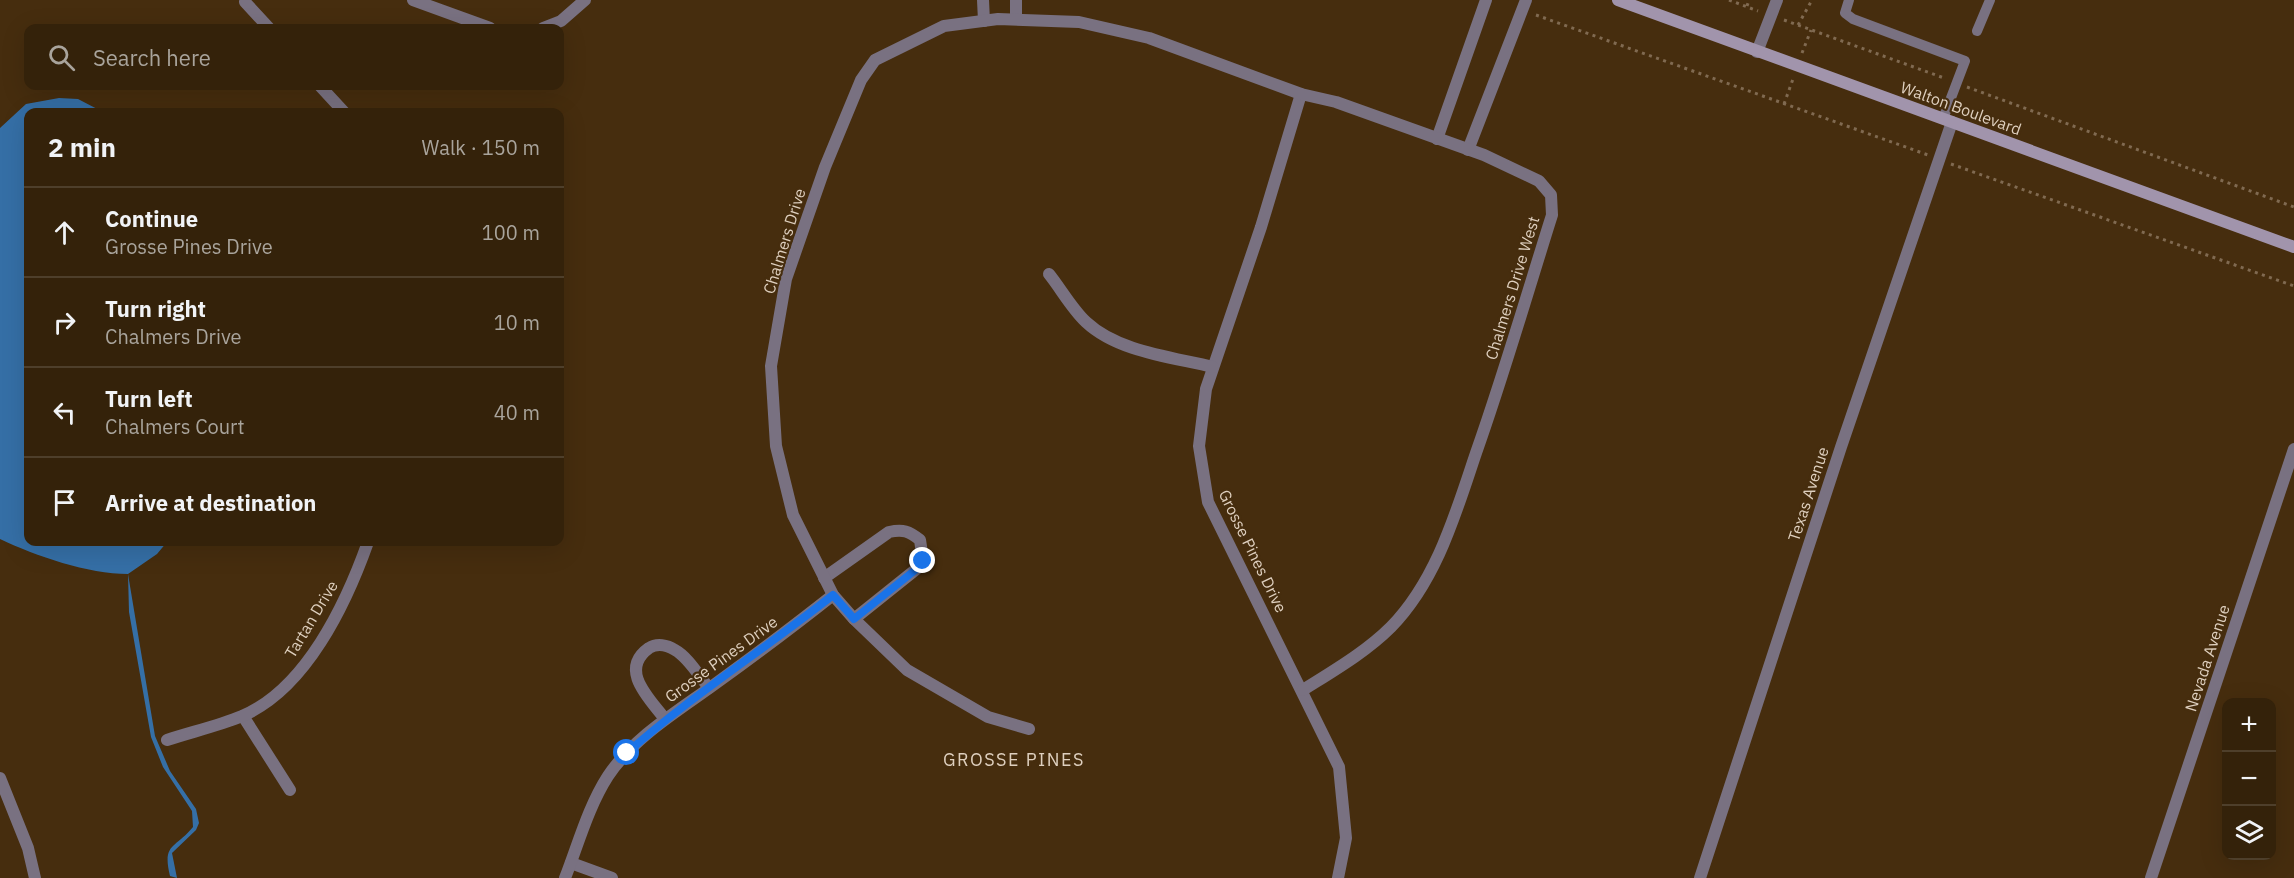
<!DOCTYPE html>
<meta charset="utf-8">
<style>
:root{--surface:#34220a;--page:#3c2a13;--text:#f1f3f6;--muted:#a9a49c;--line:#4e3f2b}
body{margin:0;font-family:"IBM Plex Sans",sans-serif;background:var(--page);color:var(--text)}
.controls{position:absolute;right:18px;bottom:18px;display:grid;overflow:hidden;border-radius:12px;box-shadow:0 6px 24px #0002}
.controls button{width:54px;height:54px;display:grid;place-items:center;padding:0;border:0;border-bottom:2px solid var(--line);background:var(--surface);color:var(--text);font:30px sans-serif}
.stop{position:absolute;width:18px;height:18px;margin:-14px;border:4px solid #1a73e8;border-radius:50%;background:#fff}
.stop.end{background:#1a73e8;border-color:#fff;box-shadow:0 2px 6px #0008}
.list{margin:0;padding:0;list-style:none}
h2{display:flex;justify-content:space-between;align-items:center;height:78px;margin:0;padding:0 24px;font-size:26px}
h2 small{font-size:20px;font-weight:400;color:var(--muted)}
.list li{display:grid;grid-template-columns:39px 1fr auto;gap:18px;align-items:center;box-sizing:border-box;height:90px;padding:0 24px;border-top:2px solid var(--line)}
.list b{display:block;font-size:22px;white-space:nowrap}
.list p{margin:0;font-size:20px;white-space:nowrap;color:var(--muted)}
.list em{font-size:20px;font-style:normal;color:var(--muted)}
.icon{flex:none;width:33px;height:33px;fill:none;stroke:currentColor;stroke-width:2;stroke-linecap:round;stroke-linejoin:round}
.map{position:relative;flex:none;width:2294px;height:878px;overflow:hidden}
.search{position:absolute;background:var(--surface);box-shadow:0 6px 24px #0002;left:24px;top:24px;width:540px;height:66px;display:flex;align-items:center;gap:15px;box-sizing:border-box;padding:0 21px;border-radius:12px;color:var(--muted);font-size:22px}
.panel{position:absolute;background:var(--surface);box-shadow:0 6px 24px #0002;left:24px;top:108px;width:540px;height:438px;border-radius:12px}
.map>svg:first-child{display:block}
.water{fill:#356fa6}
.lines{fill:none;stroke-linecap:round;stroke-linejoin:round}
.path{stroke:#806a51;stroke-width:3;stroke-dasharray:3 4.5;stroke-linecap:butt}
.service{stroke:#797181;stroke-width:10}
.minor{stroke:#797181;stroke-width:12}
.tertiary{stroke:#797181;stroke-width:12}
.secondary{stroke:#a194ac;stroke-width:12}
.route{stroke:#1a73e8;stroke-width:8}
.labels{text-anchor:middle;dominant-baseline:central;stroke-width:4.5;stroke-linejoin:round;paint-order:stroke}
.street-label{font-size:16px;fill:#decfbe;stroke:#462d0e}
.neighbourhood-label{font-size:18px;letter-spacing:1.5px;fill:#decfbe;stroke:#462d0e}
</style>
<div class="map">
<svg width="2294" height="878" viewBox="0 0 2294 878">
<rect width="100%" height="100%" fill="#462d0e"/>
<path class="water" d="M59 98 78 99 103 112H28V542H167L157 554 128 574 155 736 170 771 196 809 199 823 196 830 172 853 177 878 170 876C162 843 175 849 193 827L192 811 163 767 151 737 129 612 128 574C88 574 36 556 0 539V128L26 104Z"/>
<g class="lines">
<g class="path">
<polyline points="1729,0 1758,11"/>
<polyline points="1747,6 1749,0"/>
<polyline points="1536,15 1928,155"/>
<polyline points="1784,20 1944,78"/>
<polyline points="1798,25 1812,0"/>
<polyline points="1802,53 1811,30"/>
<polyline points="1967,87 2294,207"/>
<polyline points="1784,104 1793,79"/>
<polyline points="1951,164 2294,286"/>
</g>
<g class="service">
<polyline points="1849,0 1845,13 1853,19 1965,61 1943,119"/>
<polyline points="1977,31 1990,0"/>
</g>
<g class="minor">
<polyline points="413,0 490,28"/>
<polyline points="983,0 984,21"/>
<polyline points="245,2 269,28"/>
<polyline points="1016,19 1016,0"/>
<polyline points="543,28 561,21 585,0"/>
<polyline points="320,86 344,112"/>
<polyline points="1301,94 1261,227 1206,389 1199,446 1208,502 1339,767 1346,838 1338,878"/>
<polyline points="1437,139 1486,0"/>
<polyline points="1468,150 1526,0"/>
<path d="M1049 274C1061 289 1072 309 1086 322 1118 352 1172 357 1213 367"/>
<path d="M824 578 889 532C903 529 909 531 920 540L923 560 919 567 854 619"/>
<polyline points="243,716 290,790"/>
<path d="M665 719C650 699 618 670 649 648 657 643 667 645 675 650 688 657 699 676 709 688"/>
<path d="M1029 729 988 717 907 670 854 619 833 595 793 515 776 446 771 366 786 279 825 167 861 80 875 60 944 26 998 19 1079 22 1149 38 1301 94 1336 102 1484 155 1539 181 1551 195 1552 215C1527 294 1504 374 1476 453 1456 512 1437 580 1391 627 1366 652 1333 671 1303 690"/>
<path d="M167 740C191 732 218 726 242 716 306 689 346 604 368 542"/>
<polyline points="0,778 28,848 35,878"/>
<polyline points="571,863 612,878"/>
<path d="M565 878C578 845 588 807 608 776 634 737 678 711 715 684 755 655 794 626 833 595"/>
<polyline points="1700,878 1841,447 1952,122"/>
<polyline points="2151,878 2294,449"/>
</g>
<polyline class="tertiary" points="1757,52 1777,0"/>
<polyline class="secondary" points="1618,0 2294,247"/>
</g>
<g class="lines">
<path class="route" d="M627 753C691 696 765 649 833 595L854 619 919 567 923 561"/>
</g>
<g class="labels">
<g class="street-label">
<text transform="translate(1961 108) rotate(20)">Walton Boulevard</text>
<text transform="translate(784 241) rotate(-73)">Chalmers Drive</text>
<text transform="translate(1512 288) rotate(-73)">Chalmers Drive West</text>
<text transform="translate(1808 494) rotate(-72)">Texas Avenue</text>
<text transform="translate(1253 551) rotate(64)">Grosse Pines Drive</text>
<text transform="translate(311 619) rotate(-59)">Tartan Drive</text>
<text transform="translate(2207 658) rotate(-72)">Nevada Avenue</text>
<text transform="translate(721 659) rotate(-36)">Grosse Pines Drive</text>
</g>
<g class="neighbourhood-label">
<text x="1014" y="759">GROSSE PINES</text>
</g>
</g>
</svg>
<div class="controls">
<button>+</button>
<button>−</button>
<button><svg class="icon" aria-label="layers" viewBox="0 0 24 24"><path d="M12 4l9 5-9 5-9-5zM3 14l9 5 9-5"/></svg></button>
</div>
<div class="stop" style="left:627px;top:753px"></div>
<div class="stop end" style="left:923px;top:561px"></div>
<div class="search"><svg class="icon" aria-label="search" viewBox="0 0 24 24"><circle cx="10" cy="10" r="6"/><path d="M15 15l6 6"/></svg>Search here</div>
<section class="panel">
<h2>2 min<small>Walk · 150 m</small></h2>
<ul class="list">
<li><svg class="icon" aria-label="ahead" viewBox="0 0 24 24"><path d="M12 20V5M6 11l6-6 6 6"/></svg><div><b>Continue</b><p>Grosse Pines Drive</p></div><em>100 m</em></li>
<li><svg class="icon" aria-label="right" viewBox="0 0 24 24"><path d="M7 20v-9h11M14 6l5 5-5 5"/></svg><div><b>Turn right</b><p>Chalmers Drive</p></div><em>10 m</em></li>
<li><svg class="icon" aria-label="left" viewBox="0 0 24 24"><path d="M17 20v-9H6M10 6l-5 5 5 5"/></svg><div><b>Turn left</b><p>Chalmers Court</p></div><em>40 m</em></li>
<li><svg class="icon" aria-label="arrive" viewBox="0 0 24 24"><path d="M6 21V4h12l-3 4 3 4H6"/></svg><div><b>Arrive at destination</b></div></li>
</ul>
</section>
</div>
